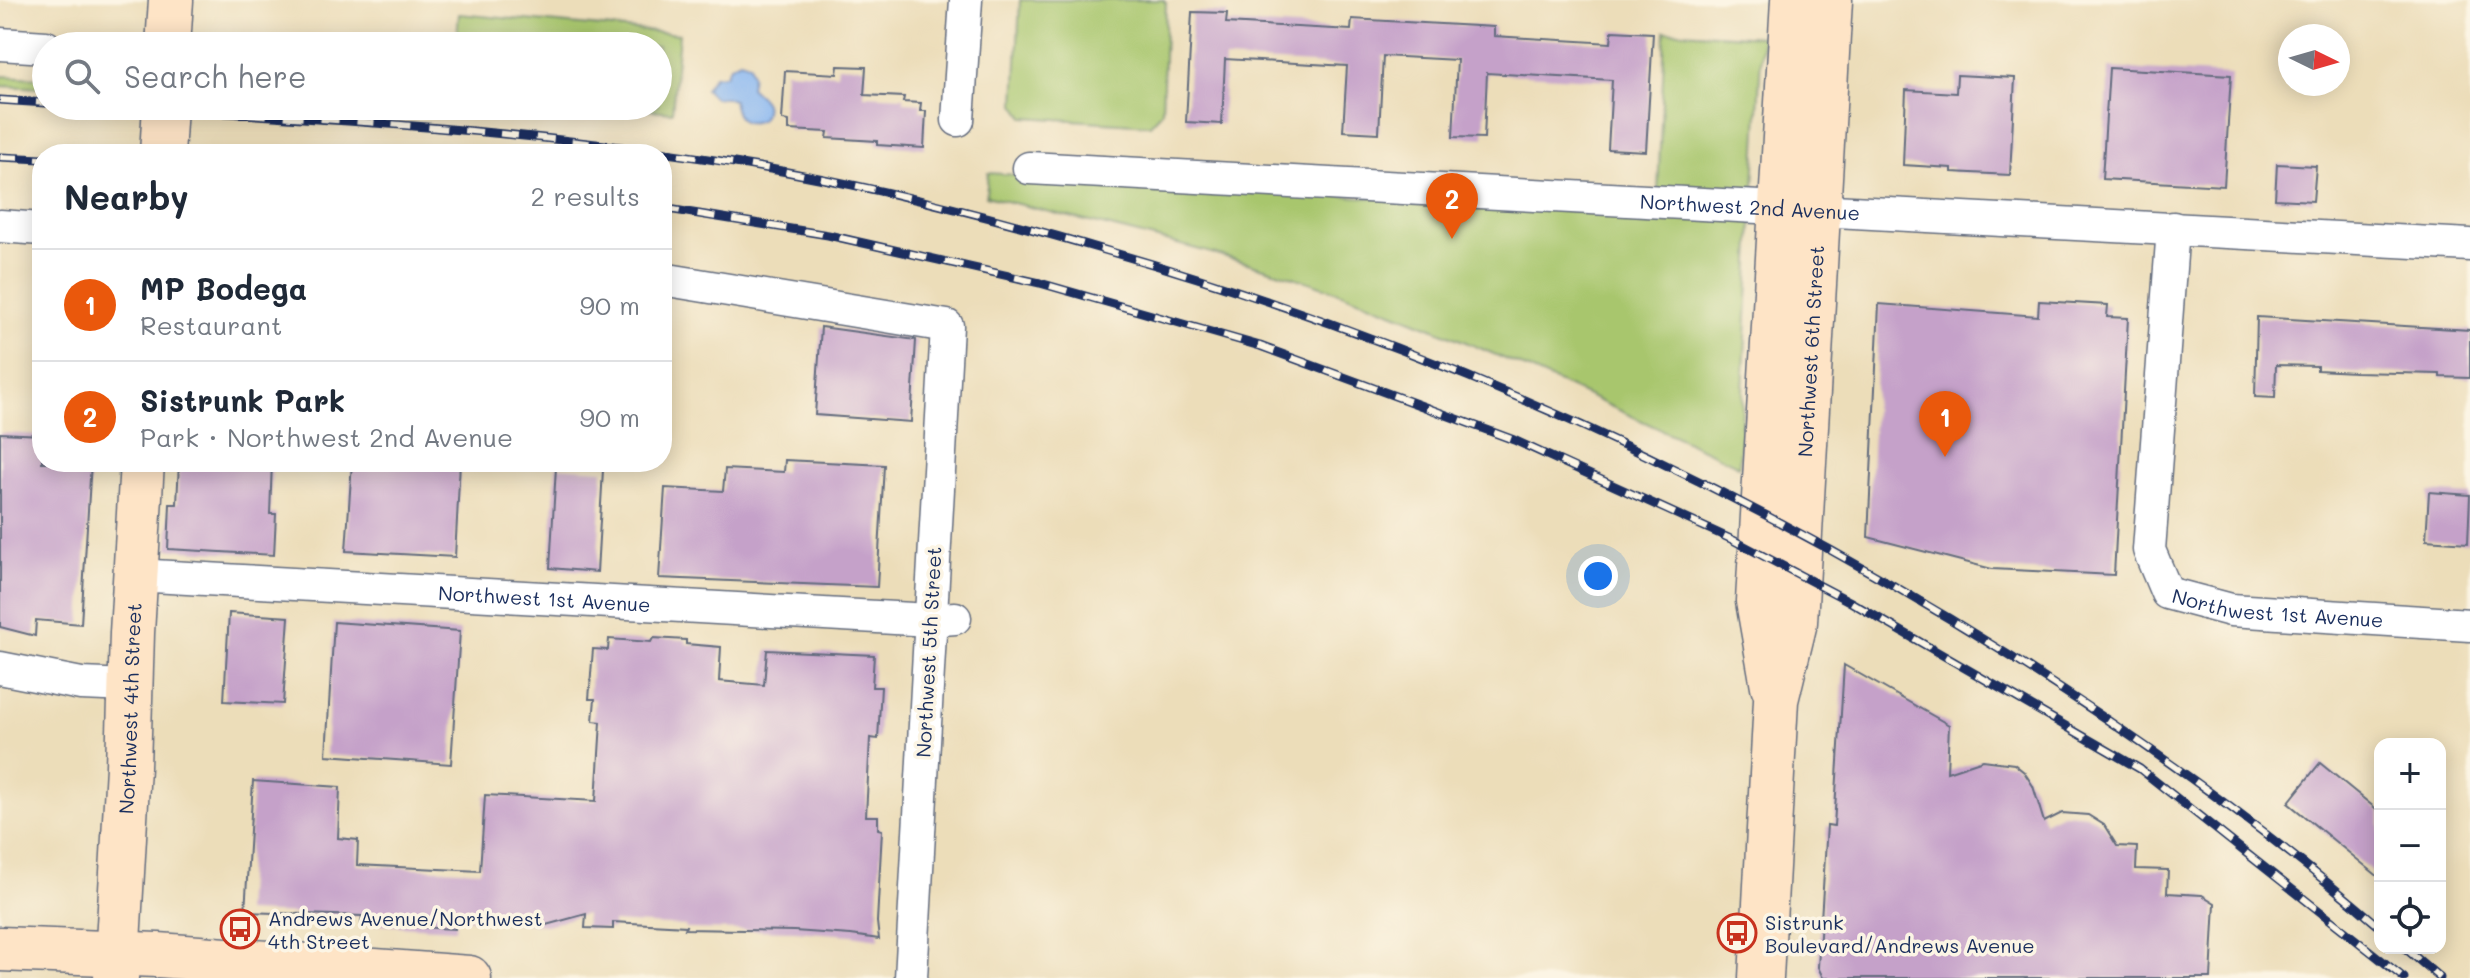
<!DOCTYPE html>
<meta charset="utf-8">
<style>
:root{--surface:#fff;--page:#f2f2f3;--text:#1f2937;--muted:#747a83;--line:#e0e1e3;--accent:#ea580c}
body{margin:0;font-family:Mali,sans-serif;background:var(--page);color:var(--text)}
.controls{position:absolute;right:24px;bottom:24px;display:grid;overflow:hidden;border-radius:16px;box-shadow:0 4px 20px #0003}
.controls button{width:72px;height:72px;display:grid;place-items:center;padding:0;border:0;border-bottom:2px solid var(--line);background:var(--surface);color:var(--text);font:40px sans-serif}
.compass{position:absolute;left:2278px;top:24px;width:72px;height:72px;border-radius:50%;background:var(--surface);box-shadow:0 4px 20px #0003;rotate:95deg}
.you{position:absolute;left:1598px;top:576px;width:28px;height:28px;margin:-20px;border:6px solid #fff;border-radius:50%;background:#1a73e8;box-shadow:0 0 0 12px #1a73e833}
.badge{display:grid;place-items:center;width:52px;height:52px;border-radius:50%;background:var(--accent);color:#fff;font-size:26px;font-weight:700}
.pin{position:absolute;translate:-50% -66px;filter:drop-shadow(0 2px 4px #0008)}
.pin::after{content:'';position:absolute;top:42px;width:28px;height:24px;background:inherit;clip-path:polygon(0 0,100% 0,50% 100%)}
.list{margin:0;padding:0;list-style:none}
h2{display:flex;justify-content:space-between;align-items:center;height:104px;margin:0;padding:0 32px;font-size:34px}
h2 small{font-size:26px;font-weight:400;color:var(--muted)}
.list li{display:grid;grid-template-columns:52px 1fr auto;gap:24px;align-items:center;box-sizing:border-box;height:112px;padding:0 32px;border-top:2px solid var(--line)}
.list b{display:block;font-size:30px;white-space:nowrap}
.list p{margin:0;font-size:26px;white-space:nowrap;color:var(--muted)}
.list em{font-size:26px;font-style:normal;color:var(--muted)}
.icon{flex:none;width:44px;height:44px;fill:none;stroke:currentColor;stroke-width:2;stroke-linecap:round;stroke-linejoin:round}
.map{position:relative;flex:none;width:2470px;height:978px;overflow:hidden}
.search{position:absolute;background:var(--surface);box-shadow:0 4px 20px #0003;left:32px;top:32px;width:640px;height:88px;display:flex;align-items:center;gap:20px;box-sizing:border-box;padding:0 28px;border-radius:44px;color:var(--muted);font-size:30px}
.panel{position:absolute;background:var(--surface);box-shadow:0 4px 20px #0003;left:32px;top:144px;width:640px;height:328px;border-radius:32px}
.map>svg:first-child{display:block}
.green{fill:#a8c66d;stroke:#627a66;stroke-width:2}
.water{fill:#86b5f1;stroke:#5072a8;stroke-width:2}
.building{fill:#c5a1c9}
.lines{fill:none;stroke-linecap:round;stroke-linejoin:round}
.street-casing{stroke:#646c7e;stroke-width:35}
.secondary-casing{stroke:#646c7e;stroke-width:47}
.street{stroke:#fff;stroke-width:32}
.secondary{stroke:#fee4c6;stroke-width:44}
.rail-casing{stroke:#1b2f5e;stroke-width:9}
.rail{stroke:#fcf5e5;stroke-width:6;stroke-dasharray:18;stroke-linecap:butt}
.labels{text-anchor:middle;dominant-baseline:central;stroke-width:7;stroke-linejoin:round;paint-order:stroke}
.street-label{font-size:20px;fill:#1b2f5e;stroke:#fcf5e5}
.poi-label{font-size:20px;fill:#1b2f5e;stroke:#fcf5e5;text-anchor:start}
</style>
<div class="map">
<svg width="2470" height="978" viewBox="0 0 2470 978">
<rect width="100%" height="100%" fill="#fcf5e5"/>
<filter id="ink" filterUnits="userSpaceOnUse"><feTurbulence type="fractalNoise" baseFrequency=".0125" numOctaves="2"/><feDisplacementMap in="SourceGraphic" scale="16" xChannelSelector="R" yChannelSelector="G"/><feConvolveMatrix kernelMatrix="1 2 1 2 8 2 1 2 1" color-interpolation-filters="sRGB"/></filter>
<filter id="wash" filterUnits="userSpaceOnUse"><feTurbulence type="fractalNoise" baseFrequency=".006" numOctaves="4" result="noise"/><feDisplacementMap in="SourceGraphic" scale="32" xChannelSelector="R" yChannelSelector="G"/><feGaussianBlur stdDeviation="1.8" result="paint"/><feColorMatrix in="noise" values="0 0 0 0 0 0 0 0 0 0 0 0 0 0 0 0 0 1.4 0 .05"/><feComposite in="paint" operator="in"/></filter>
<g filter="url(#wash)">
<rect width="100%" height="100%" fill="#ecddb9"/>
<g class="green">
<polygon points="1020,0 1163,0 1166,3 1162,112 1150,125 1024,117 1015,104"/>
<polygon points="459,14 679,34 672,112 607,106 658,106 658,46 456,46"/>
<path d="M1665 31 1762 37 1739 466C1616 409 1493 350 1366 302 1244 256 1113 229 986 196L988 173 1657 216Z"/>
<polygon points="46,74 46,88 0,86 0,76 42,78"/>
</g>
<path class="water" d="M740 61 749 64 752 75 750 87C761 98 771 101 762 119 743 128 736 119 733 100L725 97 714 98 705 89 714 76 725 75 730 66Z"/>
<g id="blocks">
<g class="building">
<polygon points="1192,12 1227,13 1226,23 1351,30 1352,19 1494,27 1494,36 1611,43 1612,31 1653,33 1646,151 1608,149 1612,80 1487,73 1484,138 1453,137 1457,60 1383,56 1379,133 1343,131 1347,66 1225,59 1222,124 1186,122"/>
<polygon points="838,66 866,67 864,95 904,97 903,102 921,103 920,111 926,111 924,148 877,145 877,141 827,138 828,132 789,130 789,121 782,120 785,71 837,74"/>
<polygon points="2109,68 2231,75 2224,186 2102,179"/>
<polygon points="1957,75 2015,78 2010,175 1952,172 1952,168 1903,165 1906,90 1956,93"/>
<polygon points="2277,164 2316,166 2313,201 2275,199"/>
<polygon points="2039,301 2108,305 2107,317 2128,318 2114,575 1992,569 1868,537 1879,304 2038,316"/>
<polygon points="2257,317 2470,330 2470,378 2440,377 2440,374 2355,372 2317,370 2317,366 2276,365 2275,398 2255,397"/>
<polygon points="821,327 916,340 911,422 815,415"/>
<polygon points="0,433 42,435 42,462 91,462 81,624 36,620 35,636 0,627"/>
<polygon points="785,460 884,465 877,587 659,578 665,488 723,491 725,469 784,472"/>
<polygon points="179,462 272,462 270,514 276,514 274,555 168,549 170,504 177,504"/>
<polygon points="352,462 460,462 455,557 346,551"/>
<polygon points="556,467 603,470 597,572 550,568"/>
<polygon points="2429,492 2470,495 2468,543 2426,540"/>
<polygon points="229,613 289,617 283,704 224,701"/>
<polygon points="334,622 460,631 451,764 326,755"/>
<polygon points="653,638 686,640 686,644 721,647 719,681 764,685 767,650 874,655 872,687 881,687 878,739 870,738 866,816 878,816 878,829 882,830 877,922 879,939 851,935 794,931 685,929 686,926 613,922 613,929 585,928 586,914 546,925 456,918 455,929 361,924 362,916 245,912 253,781 340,787 338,838 358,840 357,865 480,871 485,795 596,801 601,722 593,721 595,699 589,699 593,649 608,650 609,639 651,642"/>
<polygon points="1844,665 1949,725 1947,772 1983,760 2014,764 2024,772 2033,786 2044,822 2062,813 2088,815 2104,825 2117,846 2137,847 2136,869 2168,870 2167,893 2202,895 2215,903 2211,978 1823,978 1818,967 1827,825 1834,826"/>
<polygon points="2320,763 2380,812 2380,878 2288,803"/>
</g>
</g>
</g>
<g filter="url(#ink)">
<use href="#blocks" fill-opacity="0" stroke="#646c7e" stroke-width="2"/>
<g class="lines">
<g class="street-casing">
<g id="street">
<polyline points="0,44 46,47"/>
<polyline points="958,120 966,0"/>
<path id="s1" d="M1029 168 2470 245"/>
<polyline points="0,226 42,229"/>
<path id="s2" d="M2173 228 2149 550 2167 593 2231 610 2470 625"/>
<polyline points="662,279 947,326 911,978"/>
<path id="s3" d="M135 575 930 620 955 618"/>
<polyline points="0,668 81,684 130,686"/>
</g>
</g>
<g class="secondary-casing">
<g id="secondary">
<polyline points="168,46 171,0"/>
<polyline points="162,154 165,106"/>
<polyline points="1773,686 1758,601 1793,0"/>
<polyline points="0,949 158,955 469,978"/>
<path id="s4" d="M116 978 128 767 132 633 142 462"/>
<path id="s5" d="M1761 978 1776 700 1795 622 1830 0"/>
</g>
</g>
<use href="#street" class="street"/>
<use href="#secondary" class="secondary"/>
<g class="rail-casing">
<g id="rail">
<polyline points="0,100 46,103"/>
<path d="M105 106C324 118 542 131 759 167 877 187 993 217 1108 251 1427 343 1729 479 2010 656 2139 738 2264 827 2380 927"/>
<polyline points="0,157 42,159"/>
<polyline points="662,208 828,235 1040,283 1260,346 1514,440 1733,540 1849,601 2140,769 2404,978"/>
<polyline points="2405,948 2440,978"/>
</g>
</g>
<use href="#rail" class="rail"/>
</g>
</g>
<defs>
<g id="bus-ring" transform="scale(2)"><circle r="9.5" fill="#fcf5e5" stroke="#c8321e" stroke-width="1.5"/><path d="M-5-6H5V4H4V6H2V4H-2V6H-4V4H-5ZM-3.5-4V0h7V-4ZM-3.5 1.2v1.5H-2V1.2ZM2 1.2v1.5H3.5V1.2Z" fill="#c8321e"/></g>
</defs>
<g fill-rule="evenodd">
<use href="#bus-ring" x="240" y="929"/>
<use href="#bus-ring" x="1737" y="933"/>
</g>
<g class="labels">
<g class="street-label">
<text stroke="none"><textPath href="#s1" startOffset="722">Northwest 2nd Avenue</textPath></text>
<text stroke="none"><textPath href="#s5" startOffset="630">Northwest 6th Street</textPath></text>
<text stroke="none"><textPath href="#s3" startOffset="410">Northwest 1st Avenue</textPath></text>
<text stroke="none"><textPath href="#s2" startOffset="482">Northwest 1st Avenue</textPath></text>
<text transform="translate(928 652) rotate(-87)">Northwest 5th Street</text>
<text stroke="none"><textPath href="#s4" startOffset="270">Northwest 4th Street</textPath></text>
</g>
<g class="poi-label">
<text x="268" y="918">Andrews Avenue/Northwest<tspan x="268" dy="23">4th Street</tspan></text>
<text x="1765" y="922">Sistrunk<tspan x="1765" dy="23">Boulevard/Andrews Avenue</tspan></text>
</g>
</g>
</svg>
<div class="controls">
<button>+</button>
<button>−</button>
<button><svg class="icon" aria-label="locate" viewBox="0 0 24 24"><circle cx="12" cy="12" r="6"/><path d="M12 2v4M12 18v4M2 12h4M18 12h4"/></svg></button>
</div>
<svg class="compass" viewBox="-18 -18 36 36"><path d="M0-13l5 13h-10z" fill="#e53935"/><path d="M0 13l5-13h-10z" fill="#747a83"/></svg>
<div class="you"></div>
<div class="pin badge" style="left:1945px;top:457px">1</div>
<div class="pin badge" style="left:1452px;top:239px">2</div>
<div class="search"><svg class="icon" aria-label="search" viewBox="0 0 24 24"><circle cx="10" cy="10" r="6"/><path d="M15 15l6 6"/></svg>Search here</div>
<section class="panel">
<h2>Nearby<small>2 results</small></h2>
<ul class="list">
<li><span class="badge">1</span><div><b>MP Bodega</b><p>Restaurant</p></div><em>90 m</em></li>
<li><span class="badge">2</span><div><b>Sistrunk Park</b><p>Park · Northwest 2nd Avenue</p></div><em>90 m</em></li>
</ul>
</section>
</div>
